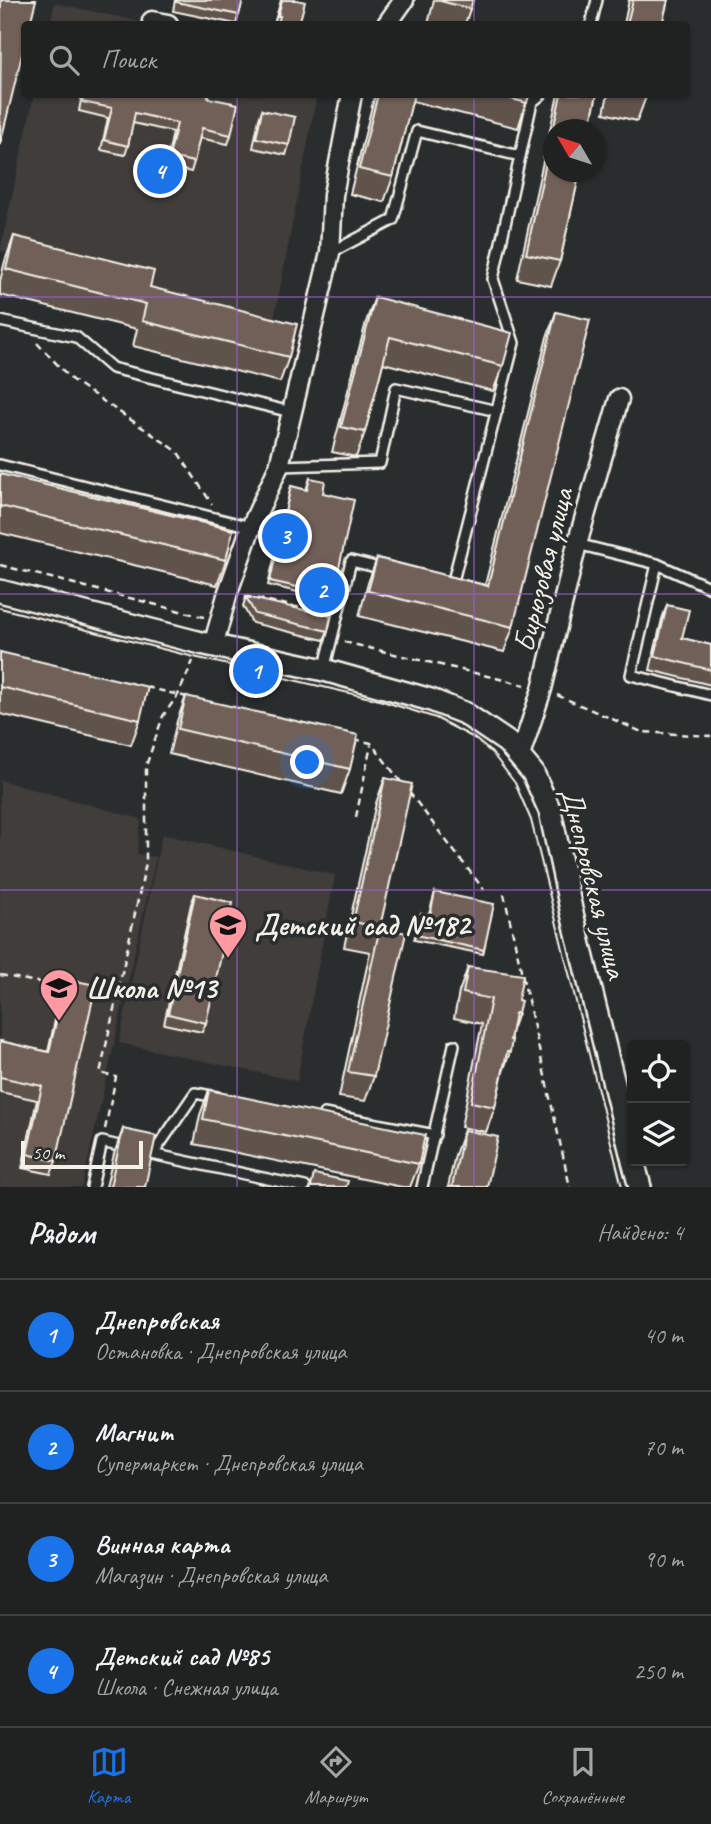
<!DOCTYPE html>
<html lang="ru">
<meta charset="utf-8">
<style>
:root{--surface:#202222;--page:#282a2a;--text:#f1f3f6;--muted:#a2a4a5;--line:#3d3f40;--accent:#1a73e8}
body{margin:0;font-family:Caveat,sans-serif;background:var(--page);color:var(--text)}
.controls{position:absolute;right:21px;bottom:21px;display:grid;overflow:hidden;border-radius:7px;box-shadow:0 2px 5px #0004}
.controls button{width:63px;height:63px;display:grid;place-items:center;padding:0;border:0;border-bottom:2px solid var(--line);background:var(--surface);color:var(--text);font:35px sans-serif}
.compass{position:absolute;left:543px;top:119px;width:63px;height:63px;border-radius:50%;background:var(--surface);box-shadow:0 2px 5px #0004;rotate:309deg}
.scale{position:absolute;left:21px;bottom:18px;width:122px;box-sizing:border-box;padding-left:7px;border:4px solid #f4f1e8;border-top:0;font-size:19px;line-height:24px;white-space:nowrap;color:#f4f1e8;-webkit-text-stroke:5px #2a2d2e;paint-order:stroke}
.you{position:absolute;left:308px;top:763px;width:24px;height:24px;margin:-18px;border:5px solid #fff;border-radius:50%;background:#1a73e8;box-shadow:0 0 0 10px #1a73e833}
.badge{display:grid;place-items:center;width:46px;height:46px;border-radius:50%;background:var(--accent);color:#fff;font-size:23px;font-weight:700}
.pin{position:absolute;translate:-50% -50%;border:4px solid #fff;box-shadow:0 2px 7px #0006}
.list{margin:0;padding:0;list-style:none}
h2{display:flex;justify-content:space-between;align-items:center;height:91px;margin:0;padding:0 28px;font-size:30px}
h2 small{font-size:23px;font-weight:400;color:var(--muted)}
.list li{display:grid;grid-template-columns:46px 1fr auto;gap:21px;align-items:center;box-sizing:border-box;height:112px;padding:0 28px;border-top:2px solid var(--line)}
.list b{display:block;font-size:26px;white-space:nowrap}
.list p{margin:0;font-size:23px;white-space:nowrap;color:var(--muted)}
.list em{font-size:23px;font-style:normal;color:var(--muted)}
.icon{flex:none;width:38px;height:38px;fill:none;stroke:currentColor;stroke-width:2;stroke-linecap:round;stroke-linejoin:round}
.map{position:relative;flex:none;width:711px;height:1187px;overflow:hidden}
.search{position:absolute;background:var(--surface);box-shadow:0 2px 5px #0004;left:21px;right:21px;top:21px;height:77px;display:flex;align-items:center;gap:18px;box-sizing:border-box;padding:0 24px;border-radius:7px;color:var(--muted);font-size:26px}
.sheet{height:539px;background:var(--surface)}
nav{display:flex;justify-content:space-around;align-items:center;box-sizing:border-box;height:98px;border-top:2px solid var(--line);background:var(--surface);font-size:19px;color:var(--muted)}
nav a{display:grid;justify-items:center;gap:4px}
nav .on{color:var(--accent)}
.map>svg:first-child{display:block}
.built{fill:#3f3c3b}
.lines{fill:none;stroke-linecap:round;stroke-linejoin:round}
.service-casing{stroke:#f4f1e8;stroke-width:14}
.minor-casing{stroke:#f4f1e8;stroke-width:23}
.tertiary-casing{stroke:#f4f1e8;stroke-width:26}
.path{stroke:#f4f1e8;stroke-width:2.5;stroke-dasharray:7 5;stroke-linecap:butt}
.service{stroke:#2a2d2e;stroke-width:9}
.minor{stroke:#2a2d2e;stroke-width:18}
.tertiary{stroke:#2a2d2e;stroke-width:21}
.tram{stroke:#f4f1e8;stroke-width:2}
.wall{fill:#61534c;stroke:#f4f1e8;stroke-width:2}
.building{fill:#716058;stroke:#f4f1e8;stroke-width:2}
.grid{fill:none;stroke:#995dc9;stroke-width:2;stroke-opacity:0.55}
.labels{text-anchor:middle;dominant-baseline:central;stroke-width:7;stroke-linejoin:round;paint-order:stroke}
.street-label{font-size:30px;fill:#f4f1e8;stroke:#2a2d2e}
.poi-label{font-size:30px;font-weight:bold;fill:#f4f1e8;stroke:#2a2d2e;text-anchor:start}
</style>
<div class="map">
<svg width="711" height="1187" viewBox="0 0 711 1187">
<rect width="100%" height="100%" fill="#2a2d2e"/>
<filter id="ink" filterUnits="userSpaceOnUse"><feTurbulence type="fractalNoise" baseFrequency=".0143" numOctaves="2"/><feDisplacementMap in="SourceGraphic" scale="14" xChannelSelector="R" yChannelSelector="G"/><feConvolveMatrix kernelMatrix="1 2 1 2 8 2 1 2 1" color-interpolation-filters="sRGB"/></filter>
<g filter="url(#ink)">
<g class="built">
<polygon points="55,3 151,24 50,24"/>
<polygon points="34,95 317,95 274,320 0,251"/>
<polygon points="0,780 141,819 137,854 156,857 82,1187 0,1187"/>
<polygon points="162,834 335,875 297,1081 119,1043"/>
</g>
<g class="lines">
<g class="service-casing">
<g id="service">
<polyline points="591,24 597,0"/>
<polyline points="330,253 393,220 417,131 520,156"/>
<polyline points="0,321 76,337 112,368 291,412"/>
<polyline points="0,465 251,527"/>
<polyline points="279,466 380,463 396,388 497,411"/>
<polyline points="577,544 657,564 631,675 711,695"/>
<polyline points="657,564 711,588"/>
<polyline points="452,585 514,343 493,279 532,102 542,94"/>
<polyline points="324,670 351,561 384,569"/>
<polyline points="324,1114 435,1135"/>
<polyline points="147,1153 305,1187"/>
<polyline points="153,1154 195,1093 217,1097"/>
<polyline points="92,1187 102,1142 127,1148"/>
<polyline points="422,1187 454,1045"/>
</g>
</g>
<g class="minor-casing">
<g id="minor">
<polyline points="152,21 168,24"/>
<polyline points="387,24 404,0"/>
<polyline points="213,646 228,592 251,527 279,466 330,253 333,195 352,94"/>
<polyline points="520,756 542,689 577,544 619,399"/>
</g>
</g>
<g class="tertiary-casing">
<g id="tertiary">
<polyline points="0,591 201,643 324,670 431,700 464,713 507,742 533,773 550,811 571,909 632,1157"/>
<polyline points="633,1161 640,1187"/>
</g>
</g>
<g class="path">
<polyline points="37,343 72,380 177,451 212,504"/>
<polyline points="0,565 204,617"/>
<polyline points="245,596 324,613"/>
<polyline points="344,642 525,685"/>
<polyline points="146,687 187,697"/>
<polyline points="557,695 642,732 711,736"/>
<polyline points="354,739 371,743 401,782"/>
<polyline points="409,792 484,890"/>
<polyline points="356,817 371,745"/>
<polyline points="504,894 570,1187"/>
<polyline points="0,975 64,987"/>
<polyline points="92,992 116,997"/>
<polyline points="105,1129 116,1077 100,1073 146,863 146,766 163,716 178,695 193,661"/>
</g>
<use href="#service" class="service"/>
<use href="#minor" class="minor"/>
<use href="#tertiary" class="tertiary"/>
<polyline class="tram" points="0,608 194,657 379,700 436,718 474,738 492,753 515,783 531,820 622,1187"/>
</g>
<g class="wall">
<polygon points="175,0 243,0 236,24 173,11"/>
<polygon points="281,0 299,24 274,24"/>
<polygon points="434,0 473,0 465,24 428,24"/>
<polygon points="629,0 668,0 662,24 624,24"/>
<polygon points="82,94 209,94 208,98 231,135 228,144 199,138 194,162 191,172 166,166 173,132 133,123 128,146 125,155 101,150 108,118 79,111"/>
<polygon points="375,94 529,94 518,128 412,101 393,177 384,202 350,194"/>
<polygon points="558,94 597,94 560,261 551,286 517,279"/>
<polygon points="608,94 647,94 637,121 604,113"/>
<polygon points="262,110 289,145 286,155 253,148 259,119"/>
<polygon points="14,236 150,287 289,357 280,382 133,346 137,329 0,295 0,281 5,261"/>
<polygon points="375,297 503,366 493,391 383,363 365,432 356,457 332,452 366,322"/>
<polygon points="556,312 513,627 504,652 359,616 368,583 377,558 485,585 547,337"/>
<polygon points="0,474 226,560 217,585 0,533"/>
<polygon points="310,478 323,493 333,595 331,600 268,585 291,486 306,490"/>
<polygon points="246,597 328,631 324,640 252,623 243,606"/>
<polygon points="667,605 682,638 711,645 711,685 650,670 662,619"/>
<polygon points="0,652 140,720 131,745 0,714"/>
<polygon points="186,696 350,769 341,794 169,754 177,721"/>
<polygon points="385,778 374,1076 365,1101 339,1097 370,952 344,947 376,803"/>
<polygon points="435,892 484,950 483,954 414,940 421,913 429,914"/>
<polygon points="195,894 206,1023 202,1032 164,1024 191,904"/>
<polygon points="468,967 518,1000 518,1013 511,1033 510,1052 503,1072 495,1107 486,1132 461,1127 482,1024 454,1018 459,992"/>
<polygon points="66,979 56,1161 51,1174 22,1168 37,1100 0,1092 0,1041 48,1052 61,993"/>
<polygon points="209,1090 419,1164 410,1187 402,1187 194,1144 200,1115"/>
<polygon points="123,1129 145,1187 106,1187 114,1154"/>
<polygon points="464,1130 487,1187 448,1187 455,1155"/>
</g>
<g class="building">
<polygon points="1,0 36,0 30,24 24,24 24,46 0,145"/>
<polygon points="176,0 243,0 239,15 176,2"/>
<polygon points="282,0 297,0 305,2 299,24 278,24 280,16 278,16"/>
<polygon points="437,0 473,0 470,9"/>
<polygon points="633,0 668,0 662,24 627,24"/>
<polygon points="330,18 346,23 346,24 328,24"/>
<polygon points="84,94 209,94 208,98 238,104 231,135 202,128 194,162 169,157 177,123 135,113 128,146 104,140 112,108 82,102"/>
<polygon points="378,94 414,94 393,177 359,169"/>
<polygon points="493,94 529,94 527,103"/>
<polygon points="561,94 597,94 589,130 554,130 554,172 580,172 560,261 526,254"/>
<polygon points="262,110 295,117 289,145 256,138"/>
<polygon points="14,236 154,271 150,287 297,324 289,357 142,321 146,304 6,269"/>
<polygon points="375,297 512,333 503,366 390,337 365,432 341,427"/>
<polygon points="556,312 590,320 513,627 368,591 377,558 488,586"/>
<polygon points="0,474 233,530 226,560 0,506"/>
<polygon points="310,478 325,481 323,493 354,500 333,595 270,581 291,486 307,490"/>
<polygon points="246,597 331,616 328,631 255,614"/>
<polygon points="667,605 689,610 682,638 711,645 711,670 655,656"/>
<polygon points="0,652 148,687 140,720 0,687"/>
<polygon points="186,696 358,735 350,769 178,729"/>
<polygon points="385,778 412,784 380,927 353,922"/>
<polygon points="435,892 494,904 484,950 416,935 421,913 430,915"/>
<polygon points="195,894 233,903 206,1023 168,1014"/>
<polygon points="380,927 406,933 374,1076 348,1072"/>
<polygon points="468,967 523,975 518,1000 521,1001 518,1013 515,1013 510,1040 512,1040 510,1052 507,1052 495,1107 471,1102 491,999 463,993"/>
<polygon points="66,979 96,985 56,1161 27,1154 42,1086 0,1077 0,1041 49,1052"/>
<polygon points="209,1090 425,1135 419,1164 203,1119"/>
<polygon points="123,1129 156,1136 145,1187 110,1187"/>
<polygon points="464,1130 498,1137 487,1187 452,1187"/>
<polygon points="314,1174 348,1181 346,1187 311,1187"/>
</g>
</g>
<path class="grid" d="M237 0V24M474 0V24M237 94V1187M474 94V1187M0 297H711M0 594H711M0 890H711"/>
<defs>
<g id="school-pin" transform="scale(2.0125)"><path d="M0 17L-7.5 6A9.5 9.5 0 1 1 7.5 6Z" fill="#ff9aa2" stroke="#2a2d2e"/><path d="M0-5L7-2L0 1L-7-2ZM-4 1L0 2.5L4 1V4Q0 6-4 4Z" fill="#111"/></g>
</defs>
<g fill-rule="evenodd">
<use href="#school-pin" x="228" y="925"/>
<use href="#school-pin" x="59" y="988"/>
</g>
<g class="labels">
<g class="street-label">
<text transform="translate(543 570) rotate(-76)">Бирюзовая улица</text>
<text transform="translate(594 883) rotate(76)">Днепровская улица</text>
</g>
<g class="poi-label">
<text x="255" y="925">Детский сад №182</text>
<text x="86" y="988">Школа №13</text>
</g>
</g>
</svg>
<div class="controls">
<button><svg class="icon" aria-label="locate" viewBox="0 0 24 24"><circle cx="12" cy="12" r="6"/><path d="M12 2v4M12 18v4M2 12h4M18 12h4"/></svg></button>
<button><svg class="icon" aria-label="layers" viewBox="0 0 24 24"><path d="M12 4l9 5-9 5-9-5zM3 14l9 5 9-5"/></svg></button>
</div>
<svg class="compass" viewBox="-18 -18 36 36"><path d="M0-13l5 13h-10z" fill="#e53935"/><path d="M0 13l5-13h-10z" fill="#a2a4a5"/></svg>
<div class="scale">50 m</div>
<div class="you"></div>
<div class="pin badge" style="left:256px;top:671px">1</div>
<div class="pin badge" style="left:322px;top:590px">2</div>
<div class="pin badge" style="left:285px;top:536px">3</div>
<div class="pin badge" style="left:160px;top:171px">4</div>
<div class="search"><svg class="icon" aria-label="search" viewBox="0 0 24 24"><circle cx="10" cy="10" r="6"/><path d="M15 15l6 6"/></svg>Поиск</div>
</div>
<section class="sheet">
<h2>Рядом<small>Найдено: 4</small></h2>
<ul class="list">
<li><span class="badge">1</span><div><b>Днепровская</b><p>Остановка · Днепровская улица</p></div><em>40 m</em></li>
<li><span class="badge">2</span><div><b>Магнит</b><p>Супермаркет · Днепровская улица</p></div><em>70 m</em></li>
<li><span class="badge">3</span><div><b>Винная карта</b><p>Магазин · Днепровская улица</p></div><em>90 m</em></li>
<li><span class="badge">4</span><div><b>Детский сад №85</b><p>Школа · Снежная улица</p></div><em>250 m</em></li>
</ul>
</section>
<nav>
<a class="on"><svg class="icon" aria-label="map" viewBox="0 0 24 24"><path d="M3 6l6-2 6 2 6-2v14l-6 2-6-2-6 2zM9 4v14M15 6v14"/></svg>Карта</a>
<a><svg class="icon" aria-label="directions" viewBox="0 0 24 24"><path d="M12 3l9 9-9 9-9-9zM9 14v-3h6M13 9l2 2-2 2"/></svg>Маршрут</a>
<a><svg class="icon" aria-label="saved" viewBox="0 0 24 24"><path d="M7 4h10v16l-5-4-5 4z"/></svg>Сохранённые</a>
</nav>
